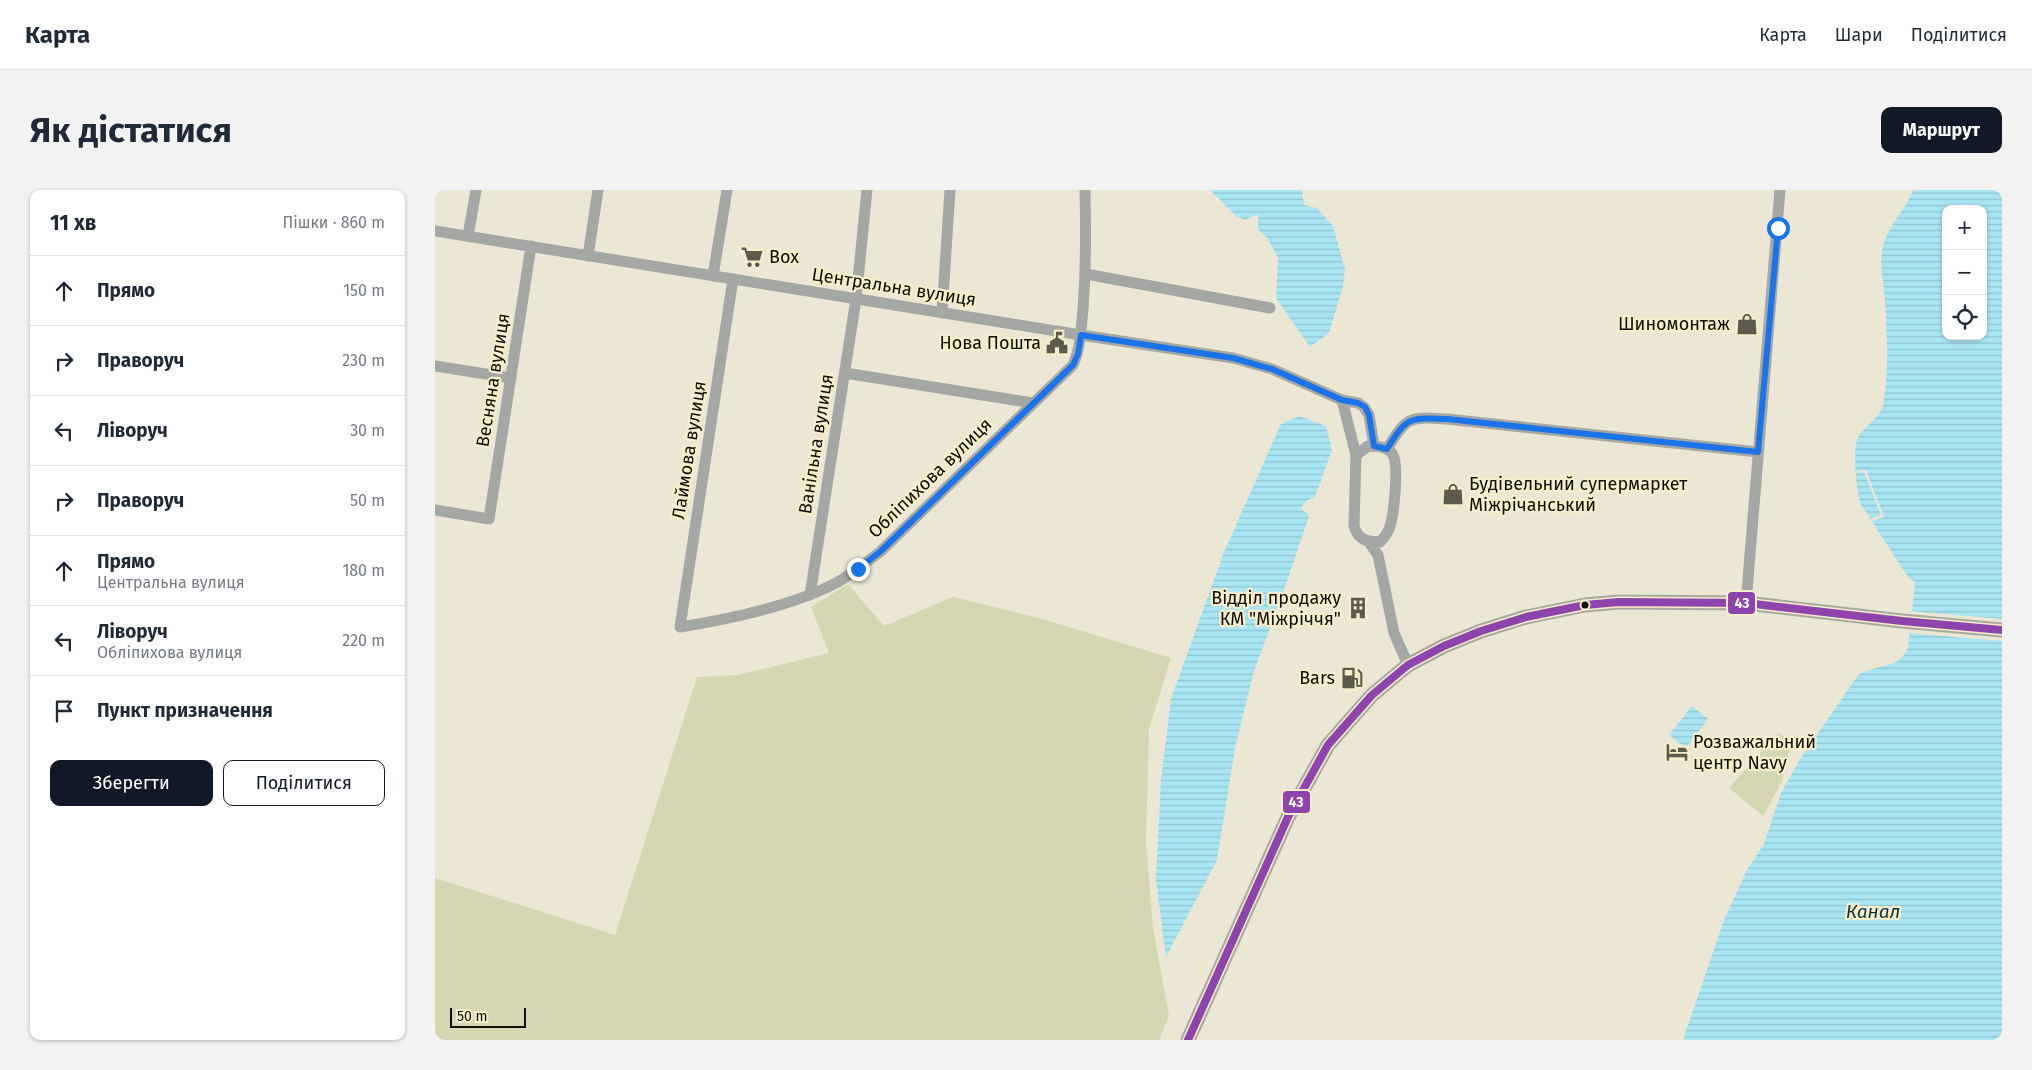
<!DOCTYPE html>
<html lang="uk">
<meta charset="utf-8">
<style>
:root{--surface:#fff;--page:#f2f2f3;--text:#1f2937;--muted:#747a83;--line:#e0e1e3;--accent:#111827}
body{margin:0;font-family:"Fira Sans",sans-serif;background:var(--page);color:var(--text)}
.controls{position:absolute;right:15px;top:15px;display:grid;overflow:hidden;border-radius:10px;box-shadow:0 1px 4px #0004}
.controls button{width:45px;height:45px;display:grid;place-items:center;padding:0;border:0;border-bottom:1px solid var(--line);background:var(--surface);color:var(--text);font:25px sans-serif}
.scale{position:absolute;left:15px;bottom:12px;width:76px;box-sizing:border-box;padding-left:5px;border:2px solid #100d03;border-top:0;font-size:14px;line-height:18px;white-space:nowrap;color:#100d03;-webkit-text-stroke:4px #f6edca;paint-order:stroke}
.stop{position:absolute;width:15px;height:15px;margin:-11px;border:4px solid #1a73e8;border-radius:50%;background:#fff}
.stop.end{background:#1a73e8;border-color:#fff;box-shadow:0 1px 5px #0008}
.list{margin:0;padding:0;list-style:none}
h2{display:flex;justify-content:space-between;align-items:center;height:65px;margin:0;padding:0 20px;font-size:21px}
h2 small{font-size:16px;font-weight:400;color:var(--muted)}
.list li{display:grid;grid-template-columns:32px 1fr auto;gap:15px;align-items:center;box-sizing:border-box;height:70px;padding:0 20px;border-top:1px solid var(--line)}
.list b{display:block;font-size:19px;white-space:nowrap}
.list p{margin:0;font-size:16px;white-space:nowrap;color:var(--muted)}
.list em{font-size:16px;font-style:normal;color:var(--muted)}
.actions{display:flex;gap:10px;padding:15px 20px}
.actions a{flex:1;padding:11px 0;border:1px solid var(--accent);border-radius:10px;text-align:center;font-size:18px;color:var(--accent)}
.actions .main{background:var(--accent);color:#fff}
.icon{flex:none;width:28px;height:28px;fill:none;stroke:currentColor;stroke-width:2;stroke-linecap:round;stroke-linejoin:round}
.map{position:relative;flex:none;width:1567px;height:850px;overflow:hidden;border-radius:10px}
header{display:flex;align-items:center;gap:30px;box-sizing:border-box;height:70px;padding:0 25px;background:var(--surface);border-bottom:1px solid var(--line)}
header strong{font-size:24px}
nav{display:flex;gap:28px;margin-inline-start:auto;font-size:18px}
.intro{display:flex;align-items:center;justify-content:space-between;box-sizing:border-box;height:120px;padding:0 30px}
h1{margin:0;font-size:35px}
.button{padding:12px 22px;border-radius:10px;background:var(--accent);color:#fff;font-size:18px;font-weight:700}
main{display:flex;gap:30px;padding:0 30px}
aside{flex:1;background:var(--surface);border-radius:10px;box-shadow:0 1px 4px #0004}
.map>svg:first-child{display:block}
.grass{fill:#d5d7b3}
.water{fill:url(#water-rules);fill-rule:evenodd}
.pier{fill:#ece7d4}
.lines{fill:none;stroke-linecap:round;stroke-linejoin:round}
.minor{stroke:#a5a7a4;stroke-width:11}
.major{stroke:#a8aaa1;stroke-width:15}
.bus-1-casing{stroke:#f6edca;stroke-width:11}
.bus-1{stroke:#8e44ad;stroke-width:8}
.route{stroke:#1a73e8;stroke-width:6}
.bus-dot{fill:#100d03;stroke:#f6edca;stroke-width:2}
.labels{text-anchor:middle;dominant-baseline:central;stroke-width:4.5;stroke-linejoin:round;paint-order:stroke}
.poi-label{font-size:18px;fill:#100d03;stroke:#f6edca;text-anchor:end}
.street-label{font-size:18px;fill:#100d03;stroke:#f6edca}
.water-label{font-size:19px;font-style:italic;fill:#0b3641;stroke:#f6edca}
.line-badge{stroke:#f6edca;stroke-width:2}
.badge-label{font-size:14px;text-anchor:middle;font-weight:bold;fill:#fff}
</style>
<header>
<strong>Карта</strong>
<nav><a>Карта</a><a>Шари</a><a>Поділитися</a></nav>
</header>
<div class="intro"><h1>Як дістатися</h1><a class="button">Маршрут</a></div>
<main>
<aside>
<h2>11 хв<small>Пішки · 860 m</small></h2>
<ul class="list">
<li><svg class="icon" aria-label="ahead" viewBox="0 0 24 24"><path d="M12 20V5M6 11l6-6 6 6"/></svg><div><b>Прямо</b></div><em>150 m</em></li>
<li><svg class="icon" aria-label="right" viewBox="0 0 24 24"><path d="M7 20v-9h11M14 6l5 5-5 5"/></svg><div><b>Праворуч</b></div><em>230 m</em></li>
<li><svg class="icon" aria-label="left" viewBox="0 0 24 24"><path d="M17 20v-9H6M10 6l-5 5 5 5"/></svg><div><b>Ліворуч</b></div><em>30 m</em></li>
<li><svg class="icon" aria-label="right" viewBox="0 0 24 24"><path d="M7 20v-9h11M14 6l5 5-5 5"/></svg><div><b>Праворуч</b></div><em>50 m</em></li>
<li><svg class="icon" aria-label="ahead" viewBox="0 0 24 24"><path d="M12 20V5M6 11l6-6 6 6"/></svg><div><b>Прямо</b><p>Центральна вулиця</p></div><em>180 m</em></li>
<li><svg class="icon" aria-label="left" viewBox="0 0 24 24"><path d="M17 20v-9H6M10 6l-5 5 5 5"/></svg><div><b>Ліворуч</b><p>Обліпихова вулиця</p></div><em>220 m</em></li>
<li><svg class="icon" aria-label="arrive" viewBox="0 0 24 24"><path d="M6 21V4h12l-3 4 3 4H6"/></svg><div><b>Пункт призначення</b></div></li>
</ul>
<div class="actions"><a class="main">Зберегти</a><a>Поділитися</a></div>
</aside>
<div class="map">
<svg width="1567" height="850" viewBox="0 0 1567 850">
<defs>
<pattern id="water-rules" width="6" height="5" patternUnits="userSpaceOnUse" patternTransform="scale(1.25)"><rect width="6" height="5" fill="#a9e5f2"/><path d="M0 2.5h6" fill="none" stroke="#90c3ce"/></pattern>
</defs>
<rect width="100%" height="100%" fill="#ece7d4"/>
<g class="grass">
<polygon points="413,394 449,436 518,407 604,428 736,468 714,539 711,652 718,738 734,826 724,850 0,850 0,688 180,745 262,487 303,485 394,463 376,417"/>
<polygon points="1343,543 1356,552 1347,591 1328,626 1294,598"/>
</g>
<g class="water">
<polygon points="775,0 867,0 869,15 882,18 898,36 910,79 908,96 894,143 875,157 841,108 843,68 833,49 823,39 823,24 810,30 801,26"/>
<path d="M1478 0H1567V850H1248L1289 730 1312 680 1329 654 1346 603 1364 571 1423 485C1441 474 1466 479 1473 457L1480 392 1473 387 1425 313C1422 299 1416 258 1424 246 1433 232 1447 228 1449 210 1454 178 1452 142 1450 110 1449 95 1444 75 1447 61 1452 35 1470 22 1478 0ZM1511 19H1548V146H1511Z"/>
<polygon points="864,226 891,236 897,260 880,307 871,311 866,318 874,326 846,409 819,481 800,558 782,670 731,767 721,689 726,590 736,509 789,362 846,234"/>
<polygon points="1257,516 1273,529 1251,558 1234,545"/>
</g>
<g class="pier">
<polygon points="1431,280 1449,327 1437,331 1436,328 1446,325 1429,282 1422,283 1422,281"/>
<polygon points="1474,421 1567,429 1567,451 1472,443"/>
</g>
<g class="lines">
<g class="minor">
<polyline points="0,41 646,145 798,168 837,179 907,210 923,213 929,217 934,225 939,256"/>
<polyline points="33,46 41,0"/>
<polyline points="153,66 163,0"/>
<polyline points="651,84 835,118"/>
<polyline points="278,86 292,0"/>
<path d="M298 89 245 437C295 429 358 416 403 392 418 383 432 372 446 361L638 175C646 157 646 138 648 119 651 79 651 40 650 0"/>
<polyline points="507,123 515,0"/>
<polyline points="0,176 76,188"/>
<polyline points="410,183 598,213"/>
<polyline points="907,210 921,265"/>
<path d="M933 256C942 256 953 256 958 265 964 275 959 327 954 339 952 344 949 348 945 352 932 352 923 350 919 336L921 265Z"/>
<path d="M952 259C973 225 974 227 1012 229L1323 262"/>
<polyline points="0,320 54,329 96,56"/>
<polyline points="934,352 943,365 959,443 973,475"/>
<polyline points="375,405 421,109 432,0"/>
<polyline points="1311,413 1345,0"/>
</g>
<polyline class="major" points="753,850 853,627 893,555 937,505 973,475 1009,456 1046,441 1091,427 1150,415 1184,412 1311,413 1467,431 1567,440"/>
<g class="bus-1-casing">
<polyline id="bus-1" points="753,850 853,627 893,555 937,505 973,475 1009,456 1046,441 1091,427 1150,415 1184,412 1311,413 1467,431 1567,440"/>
</g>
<use href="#bus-1" class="bus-1"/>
</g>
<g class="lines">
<path class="route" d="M423 379 446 361 638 175 643 164 646 145 798 168 837 179 907 210 923 213 930 217 934 225 939 256 952 259C973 225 974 228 1012 229L1323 262 1343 38"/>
</g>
<defs>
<g id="supermarket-bare" transform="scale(1.725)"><path d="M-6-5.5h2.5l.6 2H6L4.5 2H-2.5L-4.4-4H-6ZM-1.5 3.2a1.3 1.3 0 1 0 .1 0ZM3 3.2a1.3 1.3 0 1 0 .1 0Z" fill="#5d594c" stroke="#f6edca" stroke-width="2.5" paint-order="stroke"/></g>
<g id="shop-bare" transform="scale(1.725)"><path d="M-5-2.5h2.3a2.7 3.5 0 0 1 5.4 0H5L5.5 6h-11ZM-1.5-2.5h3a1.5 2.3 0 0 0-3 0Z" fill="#5d594c" stroke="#f6edca" stroke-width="2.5" paint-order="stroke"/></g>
<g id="civic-bare" transform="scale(1.725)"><path d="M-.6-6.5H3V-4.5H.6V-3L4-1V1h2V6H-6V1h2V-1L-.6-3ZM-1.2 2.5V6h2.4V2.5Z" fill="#5d594c" stroke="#f6edca" stroke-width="2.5" paint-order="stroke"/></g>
<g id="building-bare" transform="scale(1.725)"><path d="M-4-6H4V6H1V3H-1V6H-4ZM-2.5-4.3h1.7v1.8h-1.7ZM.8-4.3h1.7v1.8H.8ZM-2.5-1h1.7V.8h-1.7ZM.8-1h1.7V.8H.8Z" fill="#5d594c" stroke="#f6edca" stroke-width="2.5" paint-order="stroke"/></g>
<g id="fuel-bare" transform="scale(1.725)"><path d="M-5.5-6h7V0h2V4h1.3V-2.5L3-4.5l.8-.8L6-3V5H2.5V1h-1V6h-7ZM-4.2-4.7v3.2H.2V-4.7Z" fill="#5d594c" stroke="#f6edca" stroke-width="2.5" paint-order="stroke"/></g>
<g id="hotel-bare" transform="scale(1.725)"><path d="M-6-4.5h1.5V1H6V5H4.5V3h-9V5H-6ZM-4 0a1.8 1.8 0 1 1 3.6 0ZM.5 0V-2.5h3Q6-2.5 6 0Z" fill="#5d594c" stroke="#f6edca" stroke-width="2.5" paint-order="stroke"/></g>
</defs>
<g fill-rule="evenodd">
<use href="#supermarket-bare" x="317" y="67"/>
<use href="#shop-bare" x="1312" y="134"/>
<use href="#civic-bare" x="622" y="153"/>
<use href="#shop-bare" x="1018" y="304"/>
<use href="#building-bare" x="923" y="418"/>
<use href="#fuel-bare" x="917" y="488"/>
<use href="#hotel-bare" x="1242" y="562"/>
</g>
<circle class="bus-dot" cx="1150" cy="415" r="4.5"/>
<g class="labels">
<g class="poi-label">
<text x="334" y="67" text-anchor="start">Box</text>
<text x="1295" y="134">Шиномонтаж</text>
<text x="606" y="153">Нова Пошта</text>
<text x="1034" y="294" text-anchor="start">Будівельний супермаркет<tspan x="1034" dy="21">Міжрічанський</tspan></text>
<text x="906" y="408">Відділ продажу<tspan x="906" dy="21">КМ "Міжріччя"</tspan></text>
<text x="900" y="488">Bars</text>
<text x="1258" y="552" text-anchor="start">Розважальний<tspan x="1258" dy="21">центр Navy</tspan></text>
</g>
<g class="street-label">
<text transform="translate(459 97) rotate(9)">Центральна вулиця</text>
<text transform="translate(58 190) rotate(-81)">Весняна вулиця</text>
<text transform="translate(381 254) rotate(-81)">Ванільна вулиця</text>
<text transform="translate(254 260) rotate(-81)">Лаймова вулиця</text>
<text transform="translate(495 288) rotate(-44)">Обліпихова вулиця</text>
</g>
<g class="water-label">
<text x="1438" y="721">Канал</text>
</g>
</g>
<g class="line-badge">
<rect x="1292" y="401" width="29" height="24" rx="5" fill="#8e44ad"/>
<rect x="847" y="600" width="29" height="24" rx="5" fill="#8e44ad"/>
</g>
<g class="badge-label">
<text x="1307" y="418">43</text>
<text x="861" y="617">43</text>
</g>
</svg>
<div class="controls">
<button>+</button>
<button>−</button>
<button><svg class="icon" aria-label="locate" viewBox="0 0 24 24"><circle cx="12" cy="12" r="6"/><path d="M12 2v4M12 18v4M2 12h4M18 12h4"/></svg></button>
</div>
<div class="scale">50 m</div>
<div class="stop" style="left:1343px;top:38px"></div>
<div class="stop end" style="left:423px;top:379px"></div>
</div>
</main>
